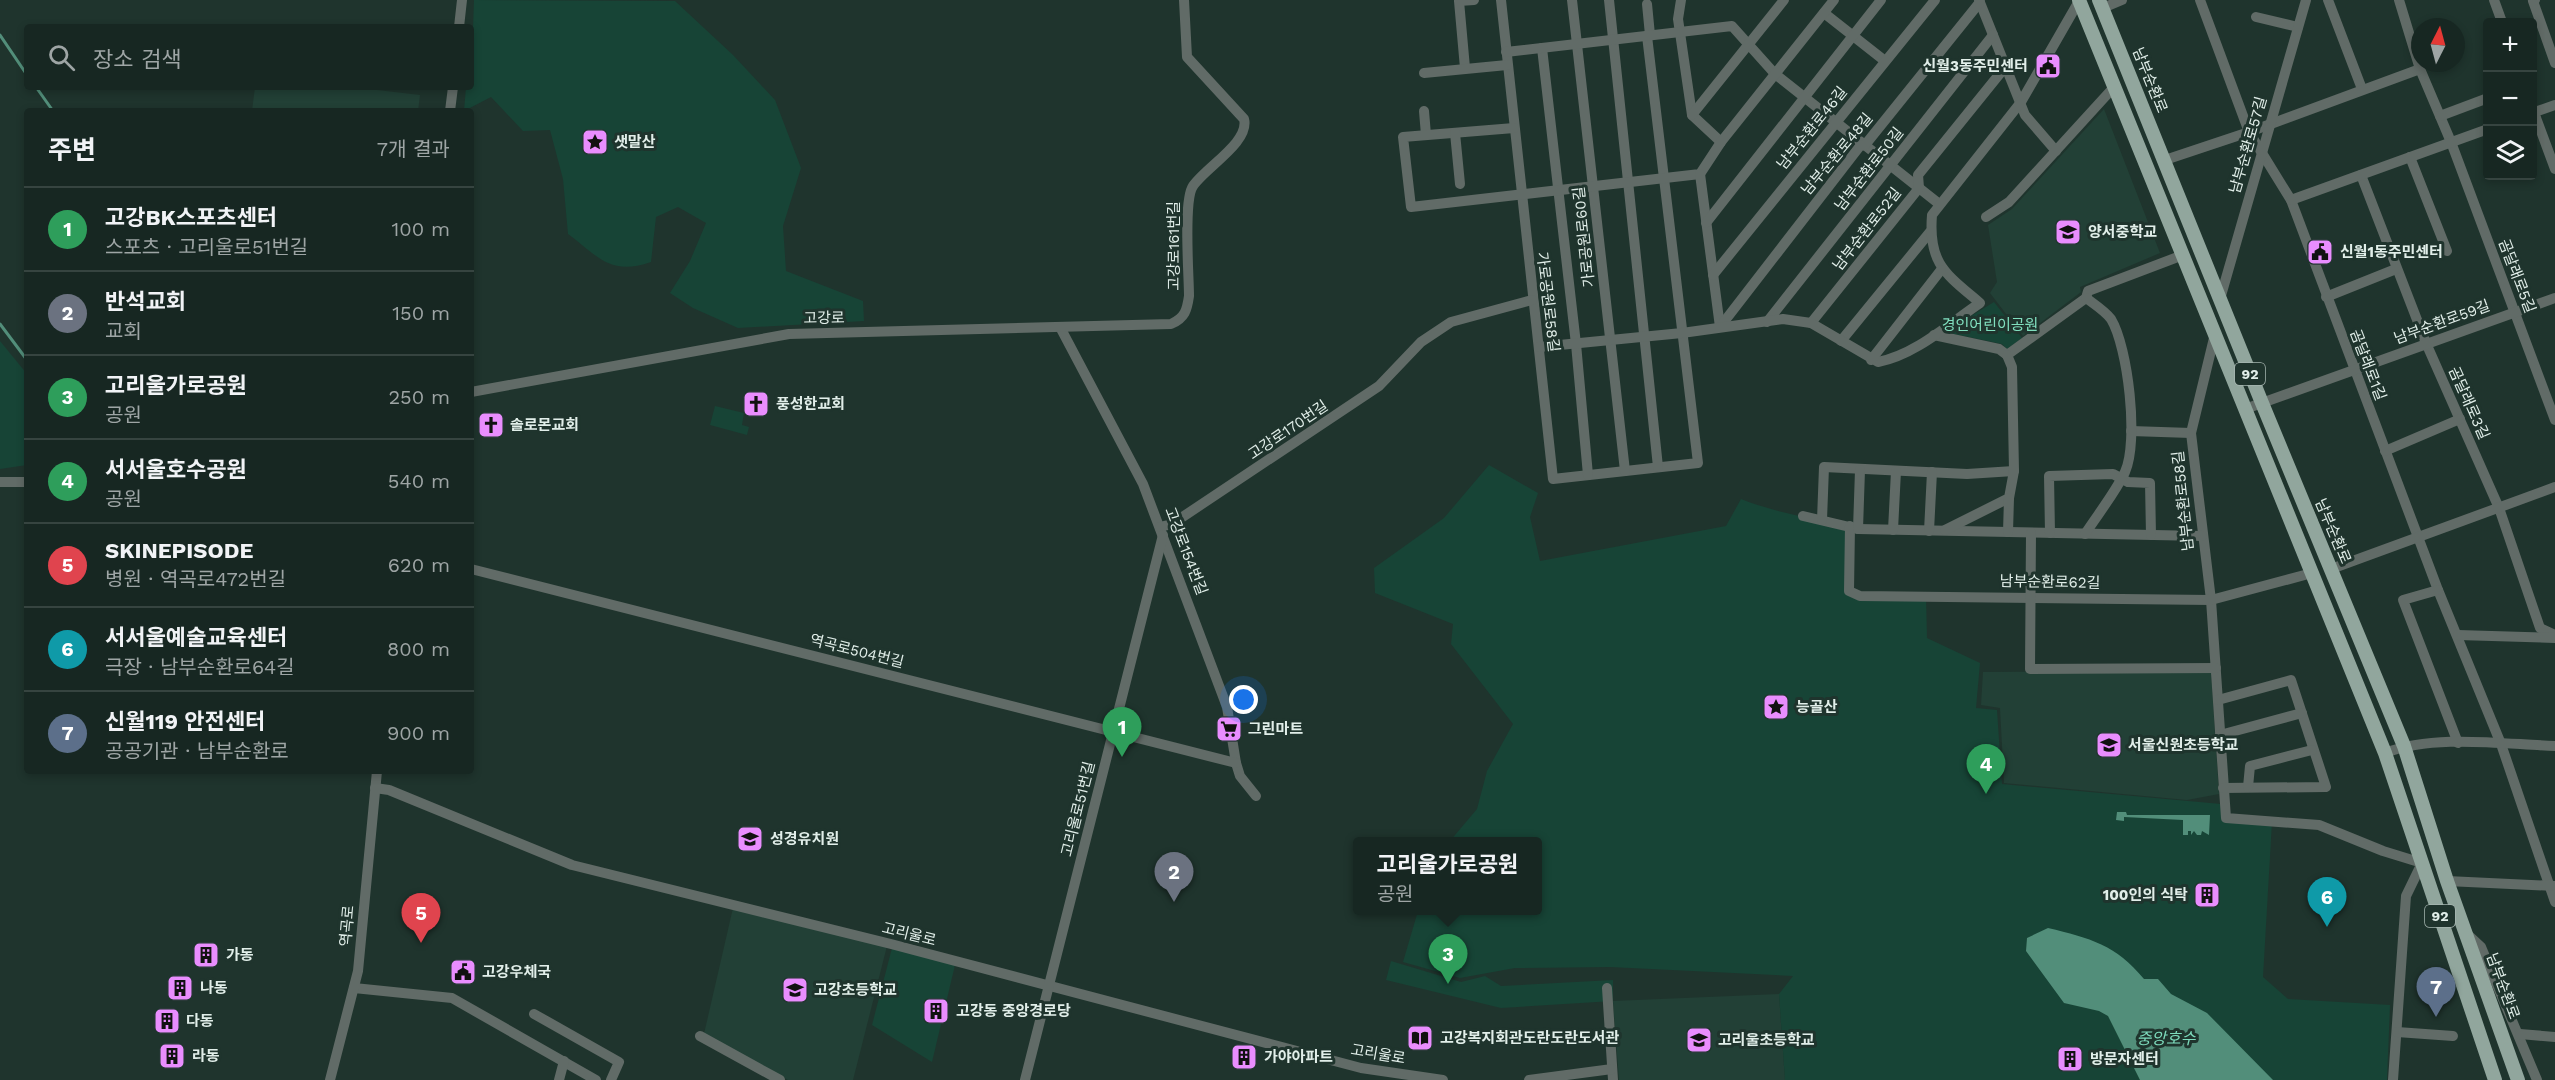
<!DOCTYPE html>
<html lang="ko">
<meta charset="utf-8">
<style>
:root{--surface:#172722;--page:#24332f;--text:#f1f3f6;--muted:#9ea5a5;--line:#364440;--accent:#e98dfe}
body{margin:0;font-family:"Work Sans","Noto Sans KR",sans-serif;background:var(--page);color:var(--text)}
.controls{position:absolute;right:18px;top:18px;display:grid;overflow:hidden;border-radius:6px;box-shadow:0 3px 9px #0003}
.controls button{width:54px;height:54px;display:grid;place-items:center;padding:0;border:0;border-bottom:2px solid var(--line);background:var(--surface);color:var(--text);font:30px sans-serif}
.compass{position:absolute;left:2411px;top:18px;width:54px;height:54px;border-radius:50%;background:var(--surface);box-shadow:0 3px 9px #0003;rotate:6deg}
.you{position:absolute;left:1244px;top:700px;width:21px;height:21px;margin:-15px;border:4px solid #fff;border-radius:50%;background:#1a73e8;box-shadow:0 0 0 9px #1a73e833}
.badge{display:grid;place-items:center;width:39px;height:39px;border-radius:50%;background:var(--accent);color:#fff;font-size:20px;font-weight:700}
.pin{position:absolute;translate:-50% -50px;filter:drop-shadow(0 2px 3px #0008)}
.pin::after{content:'';position:absolute;top:32px;width:21px;height:18px;background:inherit;clip-path:polygon(0 0,100% 0,50% 100%)}
.popup{position:absolute;left:1353px;top:837px;width:189px;height:78px;box-sizing:border-box;display:grid;place-content:center;border-radius:6px;background:var(--surface);filter:drop-shadow(0 2px 4px #0005);font-size:20px;white-space:nowrap;color:var(--muted)}
.popup b{font-size:22px;color:var(--text)}
.popup::after{content:'';position:absolute;left:50%;top:100%;margin-left:-12px;border:12px solid transparent;border-top-color:var(--surface)}
.list{margin:0;padding:0;list-style:none}
h2{display:flex;justify-content:space-between;align-items:center;height:78px;margin:0;padding:0 24px;font-size:26px}
h2 small{font-size:20px;font-weight:400;color:var(--muted)}
.list li{display:grid;grid-template-columns:39px 1fr auto;gap:18px;align-items:center;box-sizing:border-box;height:84px;padding:0 24px;border-top:2px solid var(--line)}
.list b{display:block;font-size:22px;white-space:nowrap}
.list p{margin:0;font-size:20px;white-space:nowrap;color:var(--muted)}
.list em{font-size:20px;font-style:normal;color:var(--muted)}
.icon{flex:none;width:33px;height:33px;fill:none;stroke:currentColor;stroke-width:2;stroke-linecap:round;stroke-linejoin:round}
.map{position:relative;flex:none;width:2555px;height:1080px;overflow:hidden}
.search{position:absolute;background:var(--surface);box-shadow:0 3px 9px #0003;left:24px;top:24px;width:450px;height:66px;display:flex;align-items:center;gap:15px;box-sizing:border-box;padding:0 21px;border-radius:6px;color:var(--muted);font-size:22px}
.panel{position:absolute;background:var(--surface);box-shadow:0 3px 9px #0003;left:24px;top:108px;width:450px;height:666px;border-radius:6px}
.map>svg:first-child{display:block}
.built{fill:#224036}
.green{fill:#174436}
.water{fill:#528e7a}
.lines{fill:none;stroke-linecap:round;stroke-linejoin:round}
.stream{stroke:#528e7a;stroke-width:3}
.minor{stroke:#616b67;stroke-width:10}
.major{stroke:#91a69d;stroke-width:14}
.labels{text-anchor:middle;dominant-baseline:central;stroke-width:6;stroke-linejoin:round;paint-order:stroke}
.shield{fill:#1f342d;stroke:#a7b6b1;stroke-width:1.5}
.shield-label{font-size:14px;font-weight:bold;fill:#e1eee9}
.poi-label{font-size:15px;font-weight:bold;fill:#e1eee9;stroke:#1f342d;text-anchor:start}
.street-label{font-size:15px;fill:#e1eee9;stroke:#1f342d}
.park-label{font-size:15px;fill:#81dfbf;stroke:#1f342d}
.water-label{font-size:16px;font-style:italic;fill:#7ddbbc;stroke:#1f342d}
</style>
<div class="map">
<svg width="2555" height="1080" viewBox="0 0 2555 1080">
<rect width="100%" height="100%" fill="#1f342d"/>
<g class="built">
<polygon points="255,87 352,87 420,95 418,111 252,111"/>
<polygon points="2104,109 2160,253 2080,287 2081,292 2023,336 1990,293 1997,282 1988,225 2012,209"/>
<polygon points="2211,671 2219,794 2187,800 2004,783 2000,708 1981,705 1983,672"/>
<polygon points="733,908 887,946 853,1080 788,1080 704,1034"/>
<polygon points="1779,994 1785,1080 1619,1080 1613,1001"/>
</g>
<g class="green">
<path d="M474 0 675 1 733 55 775 100 801 168 783 226 786 271 863 301 864 321 738 328 693 308 670 293 690 261 706 223 678 207 656 217 651 262C610 276 599 257 568 234L563 179 550 130 523 131 491 97 464 111 466 87H471Z"/>
<polygon points="1994,302 2022,338 2007,349 2002,344 1945,332"/>
<polygon points="0,341 27,374 27,465 0,469"/>
<polygon points="715,406 744,413 742,425 749,427 747,435 710,425"/>
<path d="M1489 465 1538 493 1530 517 1540 561 1726 526 1741 499C1776 513 1813 518 1850 528L1849 591 1926 596 1927 638 1980 663 1976 708 1997 710 2002 784 2221 804 2222 816 2272 822 2263 977 2288 999 2390 1005 2387 1080H1785L1779 994 1793 976 1610 967 1515 968 1460 978 1403 962 1418 911 1538 910V842L1450 841 1477 809 1487 771 1513 724 1451 644 1453 624 1375 593 1374 568 1444 518Z"/>
<polygon points="892,948 955,965 932,1062 872,1025"/>
<polygon points="1391,961 1461,982 1485,976 1501,986 1613,980 1613,1001 1501,1008 1386,980"/>
</g>
<g class="water">
<polygon points="2117,812 2126,812 2127,815 2210,815 2209,835 2202,831 2201,835 2197,835 2194,831 2191,835 2191,831 2188,831 2188,835 2183,835 2183,820 2124,817 2124,821 2116,820"/>
<path d="M2048 928C2090 938 2116 945 2144 979H2158L2171 994 2207 1013 2273 1080H2140L2108 1016 2099 1011 2064 1003 2026 951 2027 938Z"/>
</g>
<g class="lines">
<g class="stream">
<polyline points="0,35 27,75"/>
<polyline points="36,87 53,111"/>
<polyline points="0,324 27,360"/>
</g>
<g class="minor">
<polyline points="1501,0 1553,479 1698,463 1647,36"/>
<polyline points="1572,0 1625,471"/>
<polyline points="1609,0 1658,467"/>
<polyline points="1681,0 1678,19 1692,115 1721,142"/>
<polyline points="1979,0 2025,115 2056,151"/>
<polyline points="2200,0 2249,132 2291,200 2438,590 2501,744 2555,902"/>
<polyline points="2328,0 2362,89"/>
<polyline points="2399,0 2420,69 2451,142 2555,420"/>
<polyline points="2494,0 2502,22"/>
<polyline points="2535,0 2533,1 2555,63"/>
<polyline points="1647,4 1650,35"/>
<polyline points="2103,8 2122,0"/>
<polyline points="1824,13 1885,61"/>
<polyline points="2256,17 2298,27"/>
<polyline points="459,27 462,0"/>
<polyline points="1542,48 1576,344 1588,475"/>
<polyline points="1506,52 1732,26 1775,74 1938,203"/>
<polyline points="1465,68 1459,1 1474,0"/>
<polyline points="1424,73 1507,65"/>
<polyline points="2532,107 2555,169"/>
<polyline points="450,111 453,87"/>
<polyline points="1424,111 1426,135"/>
<polyline points="2532,113 2555,105"/>
<polyline points="1692,115 1784,0"/>
<polyline points="2440,116 2488,98"/>
<polyline points="1514,128 1403,137 1411,207 1700,174 1721,142 1834,0"/>
<polyline points="1455,133 1460,184"/>
<polyline points="2410,157 2447,251"/>
<polyline points="2165,160 2249,132 2420,69"/>
<polyline points="1700,174 1720,327"/>
<polyline points="2361,175 2426,343 2499,508 2540,628 2555,635"/>
<polyline points="2291,200 2488,129"/>
<polyline points="1986,217 2009,202 2114,87"/>
<polyline points="1706,223 1881,0"/>
<polyline points="1713,275 1935,0"/>
<polyline points="2326,297 2396,269"/>
<polyline points="2220,299 2306,0"/>
<polyline points="1767,322 1993,35"/>
<polyline points="1811,323 1919,188 1918,175 2006,66"/>
<polyline points="1060,327 1143,484 1227,707 1236,763 1240,776 1256,796"/>
<polyline points="1720,327 1860,146 1865,145 1980,2"/>
<polyline points="2215,334 2191,433 2211,600 2226,818 2319,825 2383,851 2422,863 2406,896 2393,1080"/>
<polyline points="1934,335 1999,349 2007,355 2086,298 2088,291 2183,255"/>
<polyline points="1841,341 1930,232"/>
<path d="M1539 347 1682 333 1783 319 1811 323 1878 362C1915 355 1949 324 1980 303 1946 274 1928 264 1932 215L2021 102 2079 1"/>
<polyline points="1871,360 1941,270"/>
<path d="M471 392 789 334 1171 324C1185 318 1187 310 1189 296 1189 275 1183 200 1193 186 1206 167 1250 142 1244 119L1187 57 1184 0"/>
<polyline points="2245,409 2555,298"/>
<polyline points="2131,431 2191,433"/>
<polyline points="2385,451 2460,419"/>
<polyline points="0,482 27,482"/>
<polyline points="1803,516 1858,529 2202,536"/>
<polyline points="1822,520 1824,467 1967,474 2014,471"/>
<polyline points="1850,526 1849,591 1860,596 2211,600 2312,573"/>
<polyline points="1160,527 1172,524 1379,386 1421,342 1451,322 1532,300"/>
<polyline points="1858,529 1860,470"/>
<polyline points="1893,530 1896,471"/>
<polyline points="1945,530 2009,498 2014,471 2012,367 2007,355"/>
<polyline points="1929,531 1932,472"/>
<polyline points="2008,532 2009,498"/>
<polyline points="2031,533 2030,669 2216,668"/>
<polyline points="2050,533 2049,476 2113,474 2128,482 2150,483 2151,535"/>
<path d="M2085 534C2098 514 2115 493 2125 472 2139 441 2128 347 2111 319 2105 311 2094 304 2086 298"/>
<polyline points="471,569 1236,763"/>
<polyline points="2331,569 2555,487"/>
<polyline points="2438,590 2403,600 2458,743"/>
<polyline points="2458,635 2555,638"/>
<polyline points="2218,700 2291,680 2326,787 2223,788"/>
<polyline points="2220,735 2302,713"/>
<path d="M2385 753C2435 734 2501 744 2555 746"/>
<polyline points="2248,787 2250,766 2312,750"/>
<polyline points="375,788 389,790 572,865 891,944 1361,1068 1443,1080"/>
<polyline points="2447,881 2555,886"/>
<polyline points="2467,934 2481,947 2537,1080"/>
<polyline points="354,988 452,998 596,1080"/>
<polyline points="1607,988 1613,1080"/>
<polyline points="534,1014 619,1062 611,1080"/>
<polyline points="2397,1032 2453,1036"/>
<polyline points="2520,1034 2555,1037"/>
<polyline points="700,1036 780,1080"/>
<polyline points="330,1080 358,971 377,771"/>
<polyline points="559,1080 564,1061"/>
<polyline points="1025,1080 1163,535"/>
<polyline points="1529,1080 1612,1069"/>
</g>
<g class="major">
<polyline points="2079,0 2385,753 2495,1080"/>
<polyline points="2099,0 2262,403 2404,746 2447,881 2518,1080"/>
</g>
</g>
<defs>
<g id="civic-square" transform="scale(1.35)"><rect x="-9" y="-9" width="18" height="18" rx="4" fill="#e98dfe" stroke="#1f342d"/><path d="M-.6-6.5H3V-4.5H.6V-3L4-1V1h2V6H-6V1h2V-1L-.6-3ZM-1.2 2.5V6h2.4V2.5Z" fill="#111"/></g>
<g id="sight-square" transform="scale(1.35)"><rect x="-9" y="-9" width="18" height="18" rx="4" fill="#e98dfe" stroke="#1f342d"/><path d="M0-6L1.8-2.2L6-1.7L2.9 1.2L3.7 5.4L0 3.3L-3.7 5.4L-2.9 1.2L-6-1.7L-1.8-2.2Z" fill="#111"/></g>
<g id="school-square" transform="scale(1.35)"><rect x="-9" y="-9" width="18" height="18" rx="4" fill="#e98dfe" stroke="#1f342d"/><path d="M0-5L7-2L0 1L-7-2ZM-4 1L0 2.5L4 1V4Q0 6-4 4Z" fill="#111"/></g>
<g id="church-square" transform="scale(1.35)"><rect x="-9" y="-9" width="18" height="18" rx="4" fill="#e98dfe" stroke="#1f342d"/><path d="M-1.2-6h2.4v3.5h3.3v2.4h-3.3V6h-2.4V-.1h-3.3v-2.4h3.3Z" fill="#111"/></g>
<g id="supermarket-square" transform="scale(1.35)"><rect x="-9" y="-9" width="18" height="18" rx="4" fill="#e98dfe" stroke="#1f342d"/><path d="M-6-5.5h2.5l.6 2H6L4.5 2H-2.5L-4.4-4H-6ZM-1.5 3.2a1.3 1.3 0 1 0 .1 0ZM3 3.2a1.3 1.3 0 1 0 .1 0Z" fill="#111"/></g>
<g id="building-square" transform="scale(1.35)"><rect x="-9" y="-9" width="18" height="18" rx="4" fill="#e98dfe" stroke="#1f342d"/><path d="M-4-6H4V6H1V3H-1V6H-4ZM-2.5-4.3h1.7v1.8h-1.7ZM.8-4.3h1.7v1.8H.8ZM-2.5-1h1.7V.8h-1.7ZM.8-1h1.7V.8H.8Z" fill="#111"/></g>
<g id="library-square" transform="scale(1.35)"><rect x="-9" y="-9" width="18" height="18" rx="4" fill="#e98dfe" stroke="#1f342d"/><path d="M-6-4Q-3-5.5-.7-3.5V5Q-3 3-6 4ZM6-4Q3-5.5 .7-3.5V5Q3 3 6 4Z" fill="#111"/></g>
</defs>
<g fill-rule="evenodd">
<use href="#civic-square" x="2048" y="66"/>
<use href="#sight-square" x="595" y="142"/>
<use href="#school-square" x="2068" y="232"/>
<use href="#civic-square" x="2320" y="252"/>
<use href="#church-square" x="756" y="404"/>
<use href="#church-square" x="491" y="425"/>
<use href="#sight-square" x="1776" y="707"/>
<use href="#supermarket-square" x="1229" y="729"/>
<use href="#school-square" x="2109" y="745"/>
<use href="#school-square" x="750" y="839"/>
<use href="#building-square" x="2207" y="895"/>
<use href="#building-square" x="206" y="955"/>
<use href="#civic-square" x="463" y="972"/>
<use href="#building-square" x="180" y="988"/>
<use href="#school-square" x="795" y="990"/>
<use href="#building-square" x="936" y="1011"/>
<use href="#building-square" x="167" y="1021"/>
<use href="#library-square" x="1420" y="1038"/>
<use href="#school-square" x="1699" y="1040"/>
<use href="#building-square" x="172" y="1056"/>
<use href="#building-square" x="1244" y="1057"/>
<use href="#building-square" x="2070" y="1059"/>
</g>
<g class="labels">
<g class="shield">
<rect x="2235" y="363" width="30" height="22" rx="4.5"/>
<rect x="2425" y="905" width="30" height="22" rx="4.5"/>
</g>
<g class="shield-label">
<text x="2250" y="374">92</text>
<text x="2440" y="916">92</text>
</g>
<g class="poi-label">
<text x="2028" y="66" text-anchor="end">신월3동주민센터</text>
<text x="614" y="142">샛말산</text>
<text x="2088" y="232">양서중학교</text>
<text x="2340" y="252">신월1동주민센터</text>
<text x="776" y="404">풍성한교회</text>
<text x="510" y="425">솔로몬교회</text>
<text x="1796" y="707">능골산</text>
<text x="1248" y="729">그린마트</text>
<text x="2128" y="745">서울신원초등학교</text>
<text x="770" y="839">성경유치원</text>
<text x="2188" y="895" text-anchor="end">100인의 식탁</text>
<text x="226" y="955">가동</text>
<text x="482" y="972">고강우체국</text>
<text x="200" y="988">나동</text>
<text x="814" y="990">고강초등학교</text>
<text x="956" y="1011">고강동 중앙경로당</text>
<text x="186" y="1021">다동</text>
<text x="1440" y="1038">고강복지회관도란도란도서관</text>
<text x="1718" y="1040">고리울초등학교</text>
<text x="192" y="1056">라동</text>
<text x="1264" y="1057">가야아파트</text>
<text x="2090" y="1059">방문자센터</text>
</g>
<g class="street-label">
<text transform="translate(2150 80) rotate(68)">남부순환로</text>
<text transform="translate(1812 128) rotate(-51)">남부순환로46길</text>
<text transform="translate(2248 145) rotate(-74)">남부순환로57길</text>
<text transform="translate(1837 154) rotate(-50)">남부순환로48길</text>
<text transform="translate(1869 169) rotate(-52)">남부순환로50길</text>
<text transform="translate(1867 229) rotate(-52)">남부순환로52길</text>
<text transform="translate(1584 237) rotate(-96)">가로공원로60길</text>
<text transform="translate(1174 246) rotate(-90)">고강로161번길</text>
<text transform="translate(2517 276) rotate(69)">곰달래로5길</text>
<text transform="translate(1548 302) rotate(83)">가로공원로58길</text>
<text transform="translate(824 318) rotate(-1)">고강로</text>
<text transform="translate(2442 322) rotate(-20)">남부순환로59길</text>
<text transform="translate(2368 365) rotate(69)">곰달래로1길</text>
<text transform="translate(2469 403) rotate(66)">곰달래로3길</text>
<text transform="translate(1288 430) rotate(-34)">고강로170번길</text>
<text transform="translate(2183 501) rotate(-96)">남부순환로58길</text>
<text transform="translate(2333 531) rotate(67)">남부순환로</text>
<text transform="translate(1186 551) rotate(69)">고강로154번길</text>
<text transform="translate(2050 582) rotate(1)">남부순환로62길</text>
<text transform="translate(857 651) rotate(14)">역곡로504번길</text>
<text transform="translate(1078 809) rotate(-76)">고리울로51번길</text>
<text transform="translate(347 926) rotate(-85)">역곡로</text>
<text transform="translate(909 934) rotate(14)">고리울로</text>
<text transform="translate(2503 986) rotate(70)">남부순환로</text>
<text transform="translate(1378 1054) rotate(10)">고리울로</text>
</g>
<g class="park-label">
<text x="1990" y="325">경인어린이공원</text>
</g>
<g class="water-label">
<text x="2166" y="1038">중앙호수</text>
</g>
</g>
</svg>
<div class="controls">
<button>+</button>
<button>−</button>
<button><svg class="icon" aria-label="layers" viewBox="0 0 24 24"><path d="M12 4l9 5-9 5-9-5zM3 14l9 5 9-5"/></svg></button>
</div>
<svg class="compass" viewBox="-18 -18 36 36"><path d="M0-13l5 13h-10z" fill="#e53935"/><path d="M0 13l5-13h-10z" fill="#9ea5a5"/></svg>
<div class="you"></div>
<div class="pin badge" style="left:1122px;top:757px;background:#2e9e5b">1</div>
<div class="pin badge" style="left:1174px;top:902px;background:#6b7280">2</div>
<div class="pin badge" style="left:1448px;top:984px;background:#2e9e5b">3</div>
<div class="popup"><b>고리울가로공원</b>공원</div>
<div class="pin badge" style="left:1986px;top:794px;background:#2e9e5b">4</div>
<div class="pin badge" style="left:421px;top:943px;background:#e0444e">5</div>
<div class="pin badge" style="left:2327px;top:927px;background:#0f9aa8">6</div>
<div class="pin badge" style="left:2436px;top:1017px;background:#5c6f8a">7</div>
<div class="search"><svg class="icon" aria-label="search" viewBox="0 0 24 24"><circle cx="10" cy="10" r="6"/><path d="M15 15l6 6"/></svg>장소 검색</div>
<section class="panel">
<h2>주변<small>7개 결과</small></h2>
<ul class="list">
<li><span class="badge" style="background:#2e9e5b">1</span><div><b>고강BK스포츠센터</b><p>스포츠 · 고리울로51번길</p></div><em>100 m</em></li>
<li><span class="badge" style="background:#6b7280">2</span><div><b>반석교회</b><p>교회</p></div><em>150 m</em></li>
<li><span class="badge" style="background:#2e9e5b">3</span><div><b>고리울가로공원</b><p>공원</p></div><em>250 m</em></li>
<li><span class="badge" style="background:#2e9e5b">4</span><div><b>서서울호수공원</b><p>공원</p></div><em>540 m</em></li>
<li><span class="badge" style="background:#e0444e">5</span><div><b>SKINEPISODE</b><p>병원 · 역곡로472번길</p></div><em>620 m</em></li>
<li><span class="badge" style="background:#0f9aa8">6</span><div><b>서서울예술교육센터</b><p>극장 · 남부순환로64길</p></div><em>800 m</em></li>
<li><span class="badge" style="background:#5c6f8a">7</span><div><b>신월119 안전센터</b><p>공공기관 · 남부순환로</p></div><em>900 m</em></li>
</ul>
</section>
</div>
